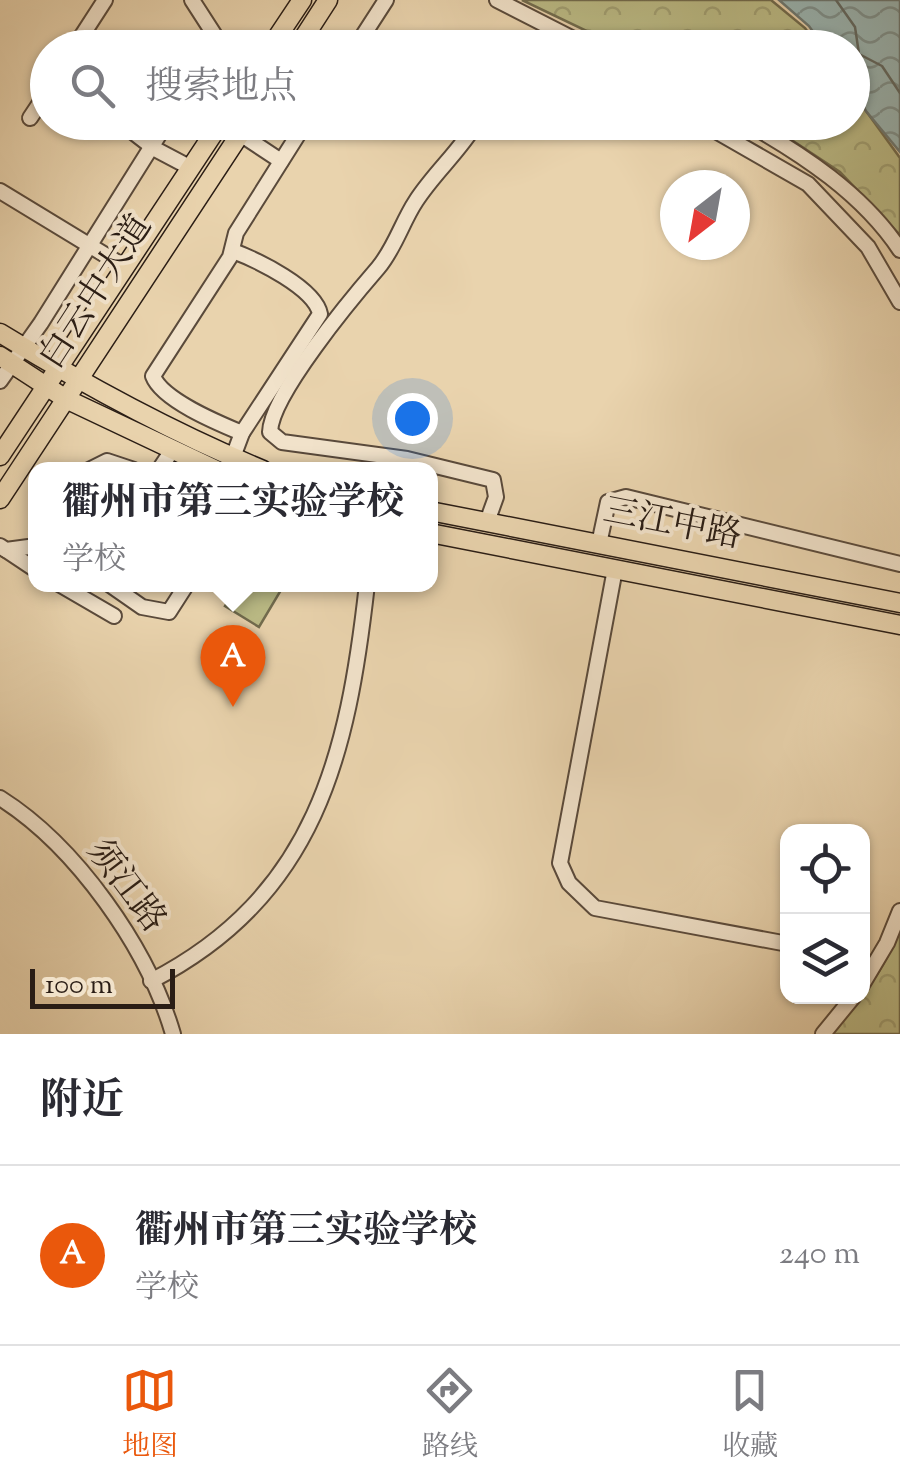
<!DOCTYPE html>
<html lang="zh">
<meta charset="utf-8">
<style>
:root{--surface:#fff;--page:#f2f2f3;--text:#2b2b33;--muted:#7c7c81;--line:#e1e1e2;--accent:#ea580c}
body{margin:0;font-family:"Sorts Mill Goudy","Noto Serif SC",serif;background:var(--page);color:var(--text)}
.controls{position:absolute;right:30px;bottom:30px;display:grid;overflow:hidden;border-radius:20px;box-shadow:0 2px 8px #0004}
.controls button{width:90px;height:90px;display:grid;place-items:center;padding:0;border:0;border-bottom:2px solid var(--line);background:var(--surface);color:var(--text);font:50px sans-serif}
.compass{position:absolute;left:660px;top:170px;width:90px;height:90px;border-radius:50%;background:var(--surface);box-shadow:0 2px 8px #0004;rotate:211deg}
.scale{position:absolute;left:30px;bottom:25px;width:145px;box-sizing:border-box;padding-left:10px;border:5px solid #2a1d15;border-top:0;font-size:28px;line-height:35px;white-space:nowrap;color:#2a1d15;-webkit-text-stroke:8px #f1e2ca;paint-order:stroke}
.you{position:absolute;left:412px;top:418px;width:35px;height:35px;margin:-25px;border:8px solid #fff;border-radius:50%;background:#1a73e8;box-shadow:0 0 0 15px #1a73e833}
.badge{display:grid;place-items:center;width:65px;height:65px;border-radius:50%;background:var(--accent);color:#fff;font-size:32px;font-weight:700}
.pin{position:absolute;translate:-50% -82px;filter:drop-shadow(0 2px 5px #0008)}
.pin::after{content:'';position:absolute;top:52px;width:35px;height:30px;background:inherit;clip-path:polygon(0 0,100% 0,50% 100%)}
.popup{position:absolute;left:28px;top:462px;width:410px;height:130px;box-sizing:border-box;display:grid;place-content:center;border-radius:20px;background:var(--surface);filter:drop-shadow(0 2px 8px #0005);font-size:32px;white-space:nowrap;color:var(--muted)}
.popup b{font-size:38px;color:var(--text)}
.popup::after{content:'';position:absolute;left:50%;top:100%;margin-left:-20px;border:20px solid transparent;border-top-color:var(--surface)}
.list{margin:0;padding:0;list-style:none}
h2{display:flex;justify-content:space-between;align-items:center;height:130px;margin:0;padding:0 40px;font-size:42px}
h2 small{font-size:32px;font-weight:400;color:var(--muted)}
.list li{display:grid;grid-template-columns:65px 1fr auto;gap:30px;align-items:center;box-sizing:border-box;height:180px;padding:0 40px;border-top:2px solid var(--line)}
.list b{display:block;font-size:38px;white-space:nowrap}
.list p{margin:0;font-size:32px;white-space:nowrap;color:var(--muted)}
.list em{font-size:32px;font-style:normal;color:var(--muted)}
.icon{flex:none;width:55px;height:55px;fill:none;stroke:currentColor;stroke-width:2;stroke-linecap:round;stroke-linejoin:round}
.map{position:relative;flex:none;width:900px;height:1034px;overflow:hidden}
.search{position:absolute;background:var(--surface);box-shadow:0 2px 8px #0004;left:30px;right:30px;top:30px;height:110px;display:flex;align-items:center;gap:25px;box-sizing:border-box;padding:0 35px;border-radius:55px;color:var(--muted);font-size:38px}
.sheet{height:310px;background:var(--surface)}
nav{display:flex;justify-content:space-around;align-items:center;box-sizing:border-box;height:140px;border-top:2px solid var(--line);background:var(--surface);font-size:28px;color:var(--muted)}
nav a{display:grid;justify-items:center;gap:5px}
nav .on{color:var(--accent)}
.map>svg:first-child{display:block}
.park{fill:url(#park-crowns);stroke:#726c4e;stroke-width:2.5}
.pitch{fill:#bbbb86;stroke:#726c4e;stroke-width:2.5}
.water{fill:url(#water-waves);stroke:#6d7974;stroke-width:2.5}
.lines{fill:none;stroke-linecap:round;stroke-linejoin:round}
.shore{stroke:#626a64;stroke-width:2.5}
.minor-casing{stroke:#5a4a3b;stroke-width:18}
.major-casing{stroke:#2a1d15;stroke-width:21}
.minor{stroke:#f1e2ca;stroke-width:14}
.major{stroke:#e9d3ad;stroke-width:18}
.labels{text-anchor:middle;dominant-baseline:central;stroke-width:8;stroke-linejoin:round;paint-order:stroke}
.street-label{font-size:35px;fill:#2a1d15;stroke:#f1e2ca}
</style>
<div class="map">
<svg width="900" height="1034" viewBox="0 0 900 1034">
<defs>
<pattern id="park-crowns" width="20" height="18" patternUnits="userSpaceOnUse" patternTransform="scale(2.5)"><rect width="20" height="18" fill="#bbbb86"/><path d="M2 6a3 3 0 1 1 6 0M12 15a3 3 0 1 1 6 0" fill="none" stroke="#a1a073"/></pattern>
<pattern id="water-waves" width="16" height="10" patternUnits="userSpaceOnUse" patternTransform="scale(2.5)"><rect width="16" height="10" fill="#9ab6b4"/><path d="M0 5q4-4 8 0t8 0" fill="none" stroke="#7e9391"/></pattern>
</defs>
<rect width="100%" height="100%" fill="#e9d3ad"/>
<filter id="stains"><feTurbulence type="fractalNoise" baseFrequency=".002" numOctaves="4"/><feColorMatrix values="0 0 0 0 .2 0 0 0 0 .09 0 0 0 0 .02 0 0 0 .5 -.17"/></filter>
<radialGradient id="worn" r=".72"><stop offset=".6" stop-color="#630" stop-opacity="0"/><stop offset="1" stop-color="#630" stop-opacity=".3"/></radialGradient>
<g class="park">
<polygon points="522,0 771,0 805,28 819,47 620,47"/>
<polygon points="853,93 900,158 900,235 840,172 766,123 852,122"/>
<path d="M900 929V1034H832C859 1002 885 969 900 929Z"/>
</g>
<polygon class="pitch" points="238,585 284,585 259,627 225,606"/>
<polygon class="water" points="779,0 900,0 900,152 866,111 853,85 852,48 824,47 809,26"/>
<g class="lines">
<polyline class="shore" points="836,0 855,27 859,54 882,66 900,93"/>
<g class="minor-casing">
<g id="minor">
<polyline points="192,0 221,45 219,48"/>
<polyline points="497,0 591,48"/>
<polyline points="74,48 105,0"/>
<polyline points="355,48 386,0"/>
<polyline points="517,48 525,39 536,39 553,48"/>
<polyline points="30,118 48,91"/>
<polyline points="120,122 155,149 191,168"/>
<polyline points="222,122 281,161"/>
<path d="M477 122C460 151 434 173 416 201 402 222 395 248 378 268 352 298 271 395 270 432L282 442 407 459 493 480 496 497 487 522"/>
<polyline points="700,122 808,184 868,247 900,302"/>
<path d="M745 122C802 154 863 194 900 250"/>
<polyline points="0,191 125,267"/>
<polyline points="0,381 41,323 167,122"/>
<path d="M242 433C218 423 162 400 153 376L230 257 236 233 306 122"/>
<path d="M233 457 242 433 320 314C315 288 257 260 233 251"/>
<polyline points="89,470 107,461 134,470"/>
<polyline points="159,470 173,449"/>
<polyline points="599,544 608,502 626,497 900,564"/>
<polyline points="0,546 6,550 36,546"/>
<polyline points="6,550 36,570"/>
<polyline points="615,569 560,863 569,883 595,908 788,944"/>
<polyline points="59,584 114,616"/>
<polyline points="109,584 142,607 169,612 187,584"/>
<path d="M0 798C76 846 148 948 173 1034"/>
<path d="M151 981C316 896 348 755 367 584"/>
<polyline points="862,985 887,943 900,911"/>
<polyline points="823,1034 854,996"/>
</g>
</g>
<g class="major-casing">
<g id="major">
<polyline points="270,48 302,0"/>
<polyline points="297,48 328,0"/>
<path d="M0 333C80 382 176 434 263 470"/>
<polyline points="0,356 66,399 216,470"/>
<polyline points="0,456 221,122"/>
<polyline points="0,499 248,122"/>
<polyline points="430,511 900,603"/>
<polyline points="430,533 900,625"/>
</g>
</g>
<use href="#minor" class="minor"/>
<use href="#major" class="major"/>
</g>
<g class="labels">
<g class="street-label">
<text transform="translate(97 293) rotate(-57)">白云中大道</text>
<text transform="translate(672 525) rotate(11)">三江中路</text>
<text transform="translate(125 887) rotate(53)">须江路</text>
</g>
</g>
<rect width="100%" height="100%" filter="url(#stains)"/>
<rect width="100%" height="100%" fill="url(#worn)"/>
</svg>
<div class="controls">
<button><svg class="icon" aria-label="locate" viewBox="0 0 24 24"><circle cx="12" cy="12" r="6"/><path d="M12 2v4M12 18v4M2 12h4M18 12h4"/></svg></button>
<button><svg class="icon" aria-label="layers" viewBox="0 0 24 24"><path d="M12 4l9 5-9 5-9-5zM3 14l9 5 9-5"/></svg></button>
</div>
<svg class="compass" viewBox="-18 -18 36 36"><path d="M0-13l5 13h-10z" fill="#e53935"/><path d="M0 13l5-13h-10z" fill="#7c7c81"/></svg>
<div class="scale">100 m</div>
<div class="you"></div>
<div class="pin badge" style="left:233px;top:707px">A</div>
<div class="popup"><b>衢州市第三实验学校</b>学校</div>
<div class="search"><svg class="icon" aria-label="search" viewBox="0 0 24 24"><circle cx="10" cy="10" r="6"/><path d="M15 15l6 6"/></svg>搜索地点</div>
</div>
<section class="sheet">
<h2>附近<small></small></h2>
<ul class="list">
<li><span class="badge">A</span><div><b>衢州市第三实验学校</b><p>学校</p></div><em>240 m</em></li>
</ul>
</section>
<nav>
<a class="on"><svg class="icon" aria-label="map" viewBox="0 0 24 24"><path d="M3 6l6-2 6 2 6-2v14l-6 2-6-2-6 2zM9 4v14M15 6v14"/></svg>地图</a>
<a><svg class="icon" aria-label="directions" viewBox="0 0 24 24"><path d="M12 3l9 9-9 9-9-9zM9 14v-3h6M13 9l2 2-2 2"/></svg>路线</a>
<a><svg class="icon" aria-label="saved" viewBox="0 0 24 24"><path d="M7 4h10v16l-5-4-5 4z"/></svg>收藏</a>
</nav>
